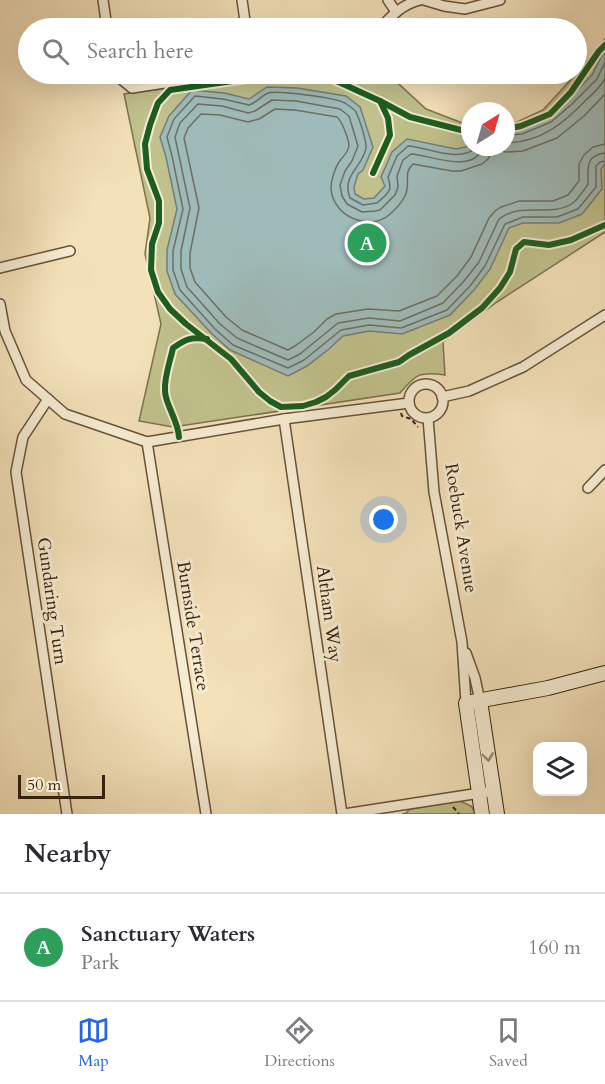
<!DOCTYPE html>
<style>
:root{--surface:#fff;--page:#f7f7f7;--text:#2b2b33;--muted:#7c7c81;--line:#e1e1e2;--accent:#2563eb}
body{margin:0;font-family:Cardo,serif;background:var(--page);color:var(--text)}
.controls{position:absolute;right:18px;bottom:18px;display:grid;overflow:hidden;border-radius:12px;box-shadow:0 6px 24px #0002}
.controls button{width:54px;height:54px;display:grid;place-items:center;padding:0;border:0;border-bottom:2px solid var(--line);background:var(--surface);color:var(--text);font:30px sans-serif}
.compass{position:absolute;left:461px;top:102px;width:54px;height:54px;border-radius:50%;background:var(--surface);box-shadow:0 6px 24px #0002;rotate:37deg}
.scale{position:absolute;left:18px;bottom:15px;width:87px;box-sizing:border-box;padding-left:6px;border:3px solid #38230c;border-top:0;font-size:16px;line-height:21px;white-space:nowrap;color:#38230c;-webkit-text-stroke:4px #f7ecd2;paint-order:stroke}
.you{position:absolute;left:384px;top:520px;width:21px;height:21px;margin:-15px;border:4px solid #fff;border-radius:50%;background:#1a73e8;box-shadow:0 0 0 9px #1a73e833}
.badge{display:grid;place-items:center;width:39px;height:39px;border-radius:50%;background:var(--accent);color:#fff;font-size:20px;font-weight:700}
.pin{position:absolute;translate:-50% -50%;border:3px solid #fff;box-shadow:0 2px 6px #0006}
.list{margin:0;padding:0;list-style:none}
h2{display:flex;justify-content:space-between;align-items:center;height:78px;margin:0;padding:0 24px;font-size:26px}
h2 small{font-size:20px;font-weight:400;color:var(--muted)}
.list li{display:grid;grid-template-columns:39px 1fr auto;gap:18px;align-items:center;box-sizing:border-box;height:108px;padding:0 24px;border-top:2px solid var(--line)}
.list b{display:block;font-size:22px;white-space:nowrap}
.list p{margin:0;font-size:20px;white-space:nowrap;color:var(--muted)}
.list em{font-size:20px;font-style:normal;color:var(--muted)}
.icon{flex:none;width:33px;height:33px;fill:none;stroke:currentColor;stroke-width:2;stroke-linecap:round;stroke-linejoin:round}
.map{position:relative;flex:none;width:605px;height:814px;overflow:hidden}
.search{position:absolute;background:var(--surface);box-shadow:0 6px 24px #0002;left:18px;right:18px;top:18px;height:66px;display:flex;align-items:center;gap:15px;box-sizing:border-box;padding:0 21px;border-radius:33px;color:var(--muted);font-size:22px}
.sheet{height:186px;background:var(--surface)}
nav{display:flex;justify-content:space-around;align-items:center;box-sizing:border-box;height:84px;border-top:2px solid var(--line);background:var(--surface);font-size:16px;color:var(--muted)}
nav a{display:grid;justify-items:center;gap:3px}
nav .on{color:var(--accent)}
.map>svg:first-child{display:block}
.green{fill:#c0c18c;stroke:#7c724c;stroke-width:1.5}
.water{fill:#9fbbb9;stroke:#767e74;stroke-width:1.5}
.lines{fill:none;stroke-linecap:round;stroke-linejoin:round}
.shore{stroke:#6c6f62;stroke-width:1.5}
.street-casing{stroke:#675238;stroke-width:12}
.secondary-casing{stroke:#38230c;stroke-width:16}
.path{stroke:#38230c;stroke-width:2;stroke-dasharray:4.5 3;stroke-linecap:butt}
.street{stroke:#f7ecd2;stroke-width:9}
.secondary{stroke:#f7ecd2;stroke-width:14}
.cycleway-casing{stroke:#f7ecd2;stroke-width:10}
.cycleway{stroke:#1b5e20;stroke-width:6}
.oneway{stroke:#98886f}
.labels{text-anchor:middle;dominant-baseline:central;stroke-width:6;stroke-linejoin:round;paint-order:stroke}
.street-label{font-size:18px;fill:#38230c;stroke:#f7ecd2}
</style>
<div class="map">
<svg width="605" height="814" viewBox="0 0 605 814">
<rect width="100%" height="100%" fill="#f3e1ba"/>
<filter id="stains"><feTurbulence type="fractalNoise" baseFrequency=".00333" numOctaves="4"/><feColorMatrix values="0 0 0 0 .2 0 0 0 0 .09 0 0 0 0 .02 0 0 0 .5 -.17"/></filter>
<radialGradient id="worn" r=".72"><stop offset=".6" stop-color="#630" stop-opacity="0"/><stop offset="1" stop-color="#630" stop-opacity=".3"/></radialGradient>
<g class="green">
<path d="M605 39V232L497 302 443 342 445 375C420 371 416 374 400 393L173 427 139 421 161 324 145 254 150 218 124 94 273 74H388L426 109 465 124H470V147H506V124H513L543 110 576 74Z"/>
<polygon points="460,801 471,806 477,814 402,814 406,813 410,809"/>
</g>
<polygon class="water" points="605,49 605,164 601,169 602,189 582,214 559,223 523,223 509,228 490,269 474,290 450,315 402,334 369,331 343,336 329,349 307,366 288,376 230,350 211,333 175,294 167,271 167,250 177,209 166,157 160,137 169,116 192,90 224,93 249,99 267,87 297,88 346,96 360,107 373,147 363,170 358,174 354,187 355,194 364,199 374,198 385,186 381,177 392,152 407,139 456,149 470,146 470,147 506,147 506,130 520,128 548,117 568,99 592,75"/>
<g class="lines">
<g class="shore">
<path d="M605 94 584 116 557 138 523 151 506 152 494 149 488 159 482 164 461 171H452L413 164C404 173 409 178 407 189 406 199 397 208 389 215 369 232 332 216 331 188 331 180 335 168 339 162 342 157 348 153 349 146 349 140 342 121 337 117L295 110 275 109 259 119 248 122 220 115 201 114 188 128 184 138 199 208 190 253V268L195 282 226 317 242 330 288 350 295 346 314 332 327 319 336 314 368 309 399 311 437 296 457 276 471 257 489 218 495 211 501 207 519 201H553L568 195 579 181V164L584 155 593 147 605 144"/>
<polyline points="506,135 522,134 551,122 572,104 597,79 605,62"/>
<path d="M506 143C541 142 563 124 586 100 593 94 600 87 605 79"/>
<path d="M476 147C461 164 427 147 408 146L397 156 388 177C393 192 388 193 377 203L363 205 350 198C341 175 363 167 366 148 367 142 359 118 356 112 354 109 349 106 345 103 337 98 277 90 268 93 261 96 256 103 249 105L223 99 195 96 174 119 167 137 172 156 183 209 173 251V270L180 290 215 329 233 345 288 368 304 360 341 330 369 325 401 328 447 310 470 286 485 266 505 224 523 217H557L578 209 596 187V166L600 162 605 161"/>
<path d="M483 147C473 175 431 155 411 154L403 160 397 176 398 187 395 195 380 210 375 211 362 212 347 204 342 196 340 185 345 171 352 161 358 146 349 116 340 109 296 101 272 100 255 111 248 113 222 106 198 104 180 123 175 137 190 208 181 251V269L187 287 220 324 237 338 288 360 300 354 338 323 369 318 400 321 443 303 464 281 479 262 499 219C523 201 551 218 573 203 579 198 584 190 588 184 588 169 585 155 605 153"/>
</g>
<g class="street-casing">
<g id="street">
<polyline points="103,0 107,28"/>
<polyline points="242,0 246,28"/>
<polyline points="388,0 396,12"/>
<polyline points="424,0 444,6 465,9 500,0"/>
<path d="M380 28C393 15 401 5 420 0"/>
<polyline points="115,74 132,88 223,74"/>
<polyline points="0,268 70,251"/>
<polyline points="0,304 5,331 26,380 65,414 147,442 284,419 409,403"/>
<circle cx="426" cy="401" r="17"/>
<polyline points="442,397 469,391 523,367 605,315"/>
<polyline points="48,399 23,437 16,472 67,814"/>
<polyline points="428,418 434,492 462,642 466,703"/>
<polyline points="284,419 342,814"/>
<polyline points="147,442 206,814"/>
<polyline points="588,488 605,470"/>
<polyline points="466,653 475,678 480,701"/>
<polyline points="344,814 493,791"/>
</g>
</g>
<g class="secondary-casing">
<g id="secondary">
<polyline points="480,701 497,814"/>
<polyline points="482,814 466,703 548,688 605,673"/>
</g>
</g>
<g class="path">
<polyline points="401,413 402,416 411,419 418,427"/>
<polyline points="453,807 459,814"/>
</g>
<use href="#street" class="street"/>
<use href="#secondary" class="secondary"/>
<g class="cycleway-casing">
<g id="cycleway">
<polyline points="282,74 170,90 158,103 150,125 145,144 147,169 159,201 159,223 152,244 151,270 158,292 170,309 186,324 231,359 259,392 270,401 281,407 303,406 316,402 326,397 335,390 349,376 399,362 409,355 449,333 482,308 500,288 510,272 516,249 524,242 549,245 571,240 605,225"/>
<polyline points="298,74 332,79 380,101 410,117 461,130 470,130"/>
<polyline points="506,129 521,126 550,114 571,92 599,51 605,45"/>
<polyline points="373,173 390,135 388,118 380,101"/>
<path d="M179 437C178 420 165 404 165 391 164 377 170 362 173 348 186 339 190 337 207 339"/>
</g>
</g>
<use href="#cycleway" class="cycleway"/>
</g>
<defs><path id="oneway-chevron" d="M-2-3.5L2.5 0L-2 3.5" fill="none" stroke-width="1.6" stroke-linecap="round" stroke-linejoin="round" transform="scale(1.5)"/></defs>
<use class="oneway" href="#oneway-chevron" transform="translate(488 757) rotate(82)"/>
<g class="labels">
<g class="street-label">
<text transform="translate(461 528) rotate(81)">Roebuck Avenue</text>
<text transform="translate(52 601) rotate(82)">Gundaring Turn</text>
<text transform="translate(329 614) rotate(82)">Altham Way</text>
<text transform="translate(193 626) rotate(81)">Burnside Terrace</text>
</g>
</g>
<rect width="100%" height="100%" filter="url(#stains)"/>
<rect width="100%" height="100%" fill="url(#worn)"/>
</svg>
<div class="controls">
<button><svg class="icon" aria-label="layers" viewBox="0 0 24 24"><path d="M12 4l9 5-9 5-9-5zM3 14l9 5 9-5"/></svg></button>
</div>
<svg class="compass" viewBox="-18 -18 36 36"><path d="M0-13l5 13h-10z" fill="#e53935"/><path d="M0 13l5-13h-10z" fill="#7c7c81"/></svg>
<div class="scale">50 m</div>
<div class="you"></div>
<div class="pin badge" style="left:367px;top:243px;background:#2e9e5b">A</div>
<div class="search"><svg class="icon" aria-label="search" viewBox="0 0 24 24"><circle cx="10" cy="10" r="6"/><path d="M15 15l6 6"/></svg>Search here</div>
</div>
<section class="sheet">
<h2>Nearby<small></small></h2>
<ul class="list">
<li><span class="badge" style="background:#2e9e5b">A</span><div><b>Sanctuary Waters</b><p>Park</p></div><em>160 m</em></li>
</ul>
</section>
<nav>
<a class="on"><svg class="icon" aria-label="map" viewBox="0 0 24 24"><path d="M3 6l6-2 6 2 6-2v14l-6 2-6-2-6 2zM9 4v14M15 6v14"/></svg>Map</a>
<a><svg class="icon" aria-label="directions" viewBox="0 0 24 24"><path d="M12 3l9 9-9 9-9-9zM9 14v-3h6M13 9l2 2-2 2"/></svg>Directions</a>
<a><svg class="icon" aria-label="saved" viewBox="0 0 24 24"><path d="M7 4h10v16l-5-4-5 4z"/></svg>Saved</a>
</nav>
